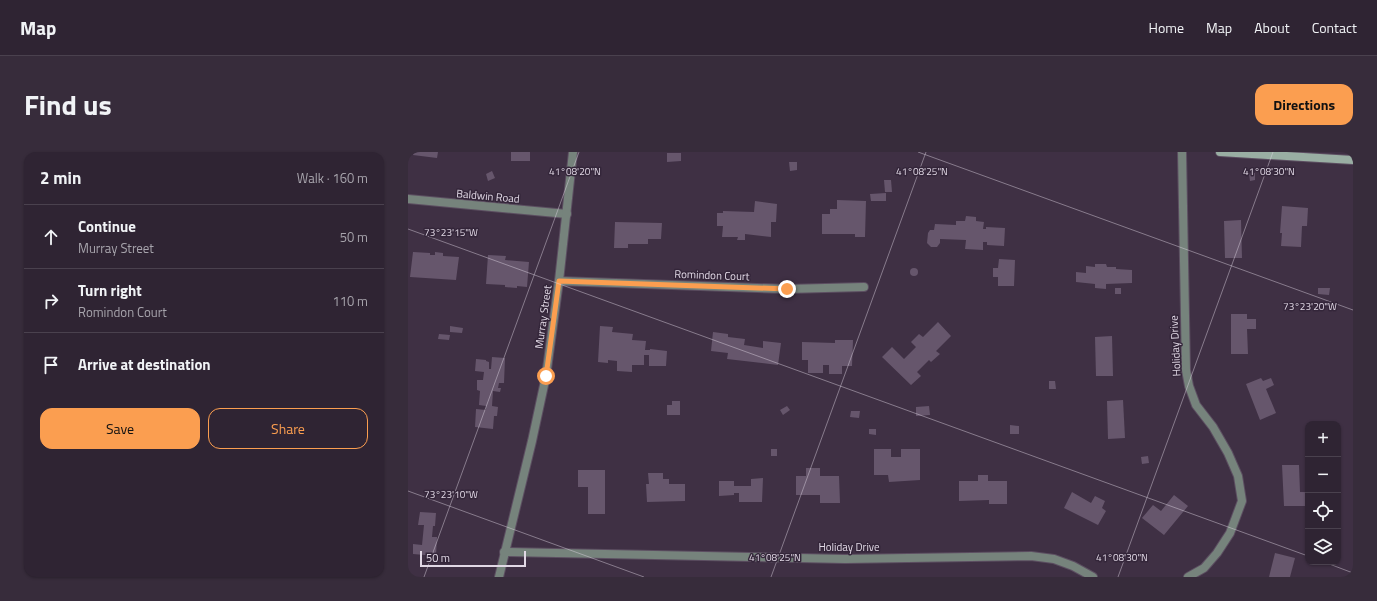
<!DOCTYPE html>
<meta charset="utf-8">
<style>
:root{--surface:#2f2433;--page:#372c3b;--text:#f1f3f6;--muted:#a7a4ac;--line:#4a414e;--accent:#fb9e50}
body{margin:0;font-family:"Titillium Web",sans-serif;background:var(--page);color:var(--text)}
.controls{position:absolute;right:12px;bottom:12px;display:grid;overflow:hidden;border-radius:8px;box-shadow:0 1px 3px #0004}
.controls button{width:36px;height:36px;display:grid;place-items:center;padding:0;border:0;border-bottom:1px solid var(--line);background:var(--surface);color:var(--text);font:20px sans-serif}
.scale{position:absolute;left:12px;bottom:10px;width:106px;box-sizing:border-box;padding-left:4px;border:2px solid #e1d8e5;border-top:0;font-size:11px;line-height:14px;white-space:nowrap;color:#e1d8e5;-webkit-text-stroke:3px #34263a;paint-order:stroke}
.stop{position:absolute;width:12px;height:12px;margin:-9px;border:3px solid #fb9e50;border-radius:50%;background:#fff}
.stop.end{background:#fb9e50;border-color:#fff;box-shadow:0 1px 4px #0008}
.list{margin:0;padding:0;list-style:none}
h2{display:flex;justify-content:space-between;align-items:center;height:52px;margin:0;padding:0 16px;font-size:17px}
h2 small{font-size:13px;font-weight:400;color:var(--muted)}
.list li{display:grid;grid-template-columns:26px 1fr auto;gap:12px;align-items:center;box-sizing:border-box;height:64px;padding:0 16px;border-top:1px solid var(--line)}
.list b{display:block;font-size:15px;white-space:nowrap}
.list p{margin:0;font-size:13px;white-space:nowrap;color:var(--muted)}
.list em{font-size:13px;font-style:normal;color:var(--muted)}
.actions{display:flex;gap:8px;padding:12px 16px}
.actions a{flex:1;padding:9px 0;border:1px solid var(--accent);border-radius:12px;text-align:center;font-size:14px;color:var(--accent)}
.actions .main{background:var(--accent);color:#111}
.icon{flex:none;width:22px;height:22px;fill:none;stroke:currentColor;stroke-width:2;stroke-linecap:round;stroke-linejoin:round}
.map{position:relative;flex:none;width:945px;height:425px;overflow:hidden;border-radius:12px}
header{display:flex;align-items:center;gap:24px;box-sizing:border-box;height:56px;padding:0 20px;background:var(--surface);border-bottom:1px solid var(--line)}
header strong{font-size:19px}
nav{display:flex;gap:22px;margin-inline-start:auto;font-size:14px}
.intro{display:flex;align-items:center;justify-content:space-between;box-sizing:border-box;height:96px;padding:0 24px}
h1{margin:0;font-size:28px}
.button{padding:10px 18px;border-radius:12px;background:var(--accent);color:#111;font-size:14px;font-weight:700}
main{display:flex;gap:24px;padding:0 24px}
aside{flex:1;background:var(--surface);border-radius:12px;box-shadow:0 1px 3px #0004}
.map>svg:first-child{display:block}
.building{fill:#66566c}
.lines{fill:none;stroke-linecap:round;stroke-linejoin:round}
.street-casing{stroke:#5c4e61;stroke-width:10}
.secondary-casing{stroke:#5c4e61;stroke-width:10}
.street{stroke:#76837c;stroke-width:8}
.secondary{stroke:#99aea3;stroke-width:8}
.route{stroke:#fb9e50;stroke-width:5}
.ticks{fill:none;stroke:#e1d8e5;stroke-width:1;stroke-opacity:0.45}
.labels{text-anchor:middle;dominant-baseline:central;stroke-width:3;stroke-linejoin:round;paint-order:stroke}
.street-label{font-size:11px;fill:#e1d8e5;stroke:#34263a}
.ticks-label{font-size:10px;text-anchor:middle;fill:#e1d8e5;stroke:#34263a;stroke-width:3;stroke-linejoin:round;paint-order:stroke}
</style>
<header>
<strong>Map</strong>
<nav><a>Home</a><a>Map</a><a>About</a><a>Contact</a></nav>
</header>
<div class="intro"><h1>Find us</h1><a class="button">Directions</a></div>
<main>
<aside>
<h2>2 min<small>Walk · 160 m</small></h2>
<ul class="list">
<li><svg class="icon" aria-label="ahead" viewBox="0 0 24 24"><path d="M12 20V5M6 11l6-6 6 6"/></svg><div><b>Continue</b><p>Murray Street</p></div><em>50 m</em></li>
<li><svg class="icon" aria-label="right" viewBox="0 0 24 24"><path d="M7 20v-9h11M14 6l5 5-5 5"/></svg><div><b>Turn right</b><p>Romindon Court</p></div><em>110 m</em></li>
<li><svg class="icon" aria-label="arrive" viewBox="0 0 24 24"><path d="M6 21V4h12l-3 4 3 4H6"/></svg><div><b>Arrive at destination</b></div></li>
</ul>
<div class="actions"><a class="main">Save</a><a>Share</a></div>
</aside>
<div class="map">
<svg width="945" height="425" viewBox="0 0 945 425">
<rect width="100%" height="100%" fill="#3f3044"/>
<g class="building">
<polygon points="6,0 30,0 29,6 5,3"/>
<rect x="103" y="0" width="19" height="9"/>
<polygon points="259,1 273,1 273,9 259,10"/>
<polygon points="381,10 389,10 389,18 382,19"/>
<polygon points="84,19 87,26 80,29 78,22"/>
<polygon points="841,21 847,21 847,28 842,29"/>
<polygon points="476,28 483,28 484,40 477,40"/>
<polygon points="478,41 478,49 463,49 462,42"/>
<polygon points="429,48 458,49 457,85 447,85 447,82 414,82 414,62 422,62 422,57 429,57"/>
<polygon points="347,49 369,52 368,70 363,70 363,85 337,82 337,88 329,88 330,85 314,85 315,74 309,74 309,61 315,61 315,59 346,60"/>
<polygon points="874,54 900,56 899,74 894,74 893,95 873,94 874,81 872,81"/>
<polygon points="558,64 568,65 568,69 576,70 575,77 578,77 578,75 597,76 596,94 579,93 579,90 575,90 575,98 557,97 558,88 532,87 532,91 529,95 523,95 519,91 520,81 522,78 526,78 527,72 548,73 548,69 557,69"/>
<polygon points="833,68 834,106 817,106 816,69"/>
<polygon points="207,70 254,71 253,87 240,87 240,92 220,92 220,96 206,96"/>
<polygon points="5,100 22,101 22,103 27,103 27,100 35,101 35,104 51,105 48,128 2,125"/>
<polygon points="80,103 98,104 97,108 121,110 119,135 109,134 109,136 97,135 97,133 78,132"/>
<polygon points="591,107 607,108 606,134 590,134 590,125 585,125 585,116 590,116"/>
<polygon points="687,112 698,112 699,115 708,115 708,117 724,118 724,131 698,132 698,137 687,136 687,132 668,130 668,120 678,121 678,114 687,115"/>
<circle cx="506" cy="120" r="4"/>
<rect x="707" y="136" width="6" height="6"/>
<polygon points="910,136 922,136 921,143 910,142"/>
<polygon points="823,162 839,162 839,167 848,167 848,177 839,177 840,202 823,202"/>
<polygon points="530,170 543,184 528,199 532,202 523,210 521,208 509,220 513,224 503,233 474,205 484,195 496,207 508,195 503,190 511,182 515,185"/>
<polygon points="42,174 55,176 54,181 42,180"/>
<polygon points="192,174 205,175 204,180 225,182 224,188 238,189 237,198 242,198 242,197 259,199 258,214 241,214 241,203 236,203 236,213 224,213 224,220 209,219 209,209 200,208 200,211 190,210"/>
<polygon points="305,180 320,182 320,185 337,187 336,193 355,196 355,189 373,191 370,213 319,207 320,201 303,199"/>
<polygon points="31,182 42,183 41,188 30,187"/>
<polygon points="704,184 705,224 688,224 687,185"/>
<polygon points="427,188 445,188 444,214 434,214 434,222 421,222 421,213 415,213 415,221 400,221 400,208 394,208 394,190 427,191"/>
<polygon points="84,205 97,206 96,231 91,231 90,236 93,236 92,240 85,239 84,254 90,255 89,264 86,264 85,277 67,275 68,257 78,258 78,254 71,253 72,239 69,238 69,228 75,228 76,220 67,219 68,207 78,208 78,209 81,210 81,217 83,217"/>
<polygon points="853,226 855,229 863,226 866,233 858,237 868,261 852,268 838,232"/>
<polygon points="641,229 647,229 648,237 641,237"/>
<polygon points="715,248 717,286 700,287 699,249"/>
<polygon points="264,249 272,249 272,263 259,263 259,253 264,253"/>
<polygon points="379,254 382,258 375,263 372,258"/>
<polygon points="521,254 522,263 508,264 508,255"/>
<polygon points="443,259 452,259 451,266 442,265"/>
<polygon points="602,273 611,274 611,282 602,282"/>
<polygon points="461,277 468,277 468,283 461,282"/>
<rect x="363" y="297" width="6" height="7"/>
<polygon points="466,297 483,297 483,305 493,305 493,297 512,297 512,328 481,330 480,323 466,323"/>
<polygon points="740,304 741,311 734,312 733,305"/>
<polygon points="874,313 891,313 892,340 900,340 900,354 876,354"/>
<polygon points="398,316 412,316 412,324 431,324 432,351 412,351 412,343 388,343 388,324 398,324"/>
<polygon points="170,318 197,318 197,362 180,362 180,335 170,335"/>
<polygon points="240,321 255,321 255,327 261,327 261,332 277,332 277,349 239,350 238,332 241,332"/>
<polygon points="570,323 580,323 580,329 599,329 599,352 581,352 581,348 551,349 551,329 570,329"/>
<polygon points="355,326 354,350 331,350 331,341 326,341 326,343 311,344 311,329 326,329 326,334 343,334 343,327"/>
<polygon points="664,340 683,351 687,344 697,349 694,356 698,359 690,373 656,356"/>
<polygon points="766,343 780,354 756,383 734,366 745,353 753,359"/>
<polygon points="12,360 28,361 27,374 25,374 24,385 29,385 28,404 5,402 5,392 14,393 16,373 10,373"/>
<polygon points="867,401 887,406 882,425 861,425"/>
</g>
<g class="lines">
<g class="street-casing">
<g id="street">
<polyline points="774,0 778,218 781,234 788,253 805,275 820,301 830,324 834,349 822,381 809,401 796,416 780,425"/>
<polyline points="0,47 159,62"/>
<polyline points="151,129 379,137 456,135"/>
<polyline points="96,400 437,407 623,404 646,407 665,414 685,425"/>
<polyline points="91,425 124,289 138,224 151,129 165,0"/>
</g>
</g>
<g class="secondary-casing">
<polyline id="secondary" points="812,0 945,8"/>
</g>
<use href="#street" class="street"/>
<use href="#secondary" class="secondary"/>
</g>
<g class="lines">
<polyline class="route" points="138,224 151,129 379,137"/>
</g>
<path class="ticks" d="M510 0 945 158M0 77 900 404M0 339 236 425M916 410 945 421M16 425 171 0M363 425 518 0M710 425 865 0"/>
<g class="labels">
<g class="street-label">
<text transform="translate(80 44) rotate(5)">Baldwin Road</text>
<text transform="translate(304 123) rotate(2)">Romindon Court</text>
<text transform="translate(135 165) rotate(-82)">Murray Street</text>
<text transform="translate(767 194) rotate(-93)">Holiday Drive</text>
<text x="441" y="395">Holiday Drive</text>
</g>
</g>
<g class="ticks-label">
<text x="167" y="23">41°08'20"N</text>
<text x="514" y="23">41°08'25"N</text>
<text x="861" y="23">41°08'30"N</text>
<text x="43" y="84">73°23'15"W</text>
<text x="902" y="158">73°23'20"W</text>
<text x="43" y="346">73°23'10"W</text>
<text x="367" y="409">41°08'25"N</text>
<text x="714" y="409">41°08'30"N</text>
</g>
</svg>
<div class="controls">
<button>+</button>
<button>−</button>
<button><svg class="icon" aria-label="locate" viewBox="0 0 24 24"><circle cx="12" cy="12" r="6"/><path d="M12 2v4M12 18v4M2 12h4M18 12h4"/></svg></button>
<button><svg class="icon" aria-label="layers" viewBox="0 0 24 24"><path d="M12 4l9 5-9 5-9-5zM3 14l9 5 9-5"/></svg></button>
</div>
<div class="scale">50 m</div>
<div class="stop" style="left:138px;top:224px"></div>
<div class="stop end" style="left:379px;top:137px"></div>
</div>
</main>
